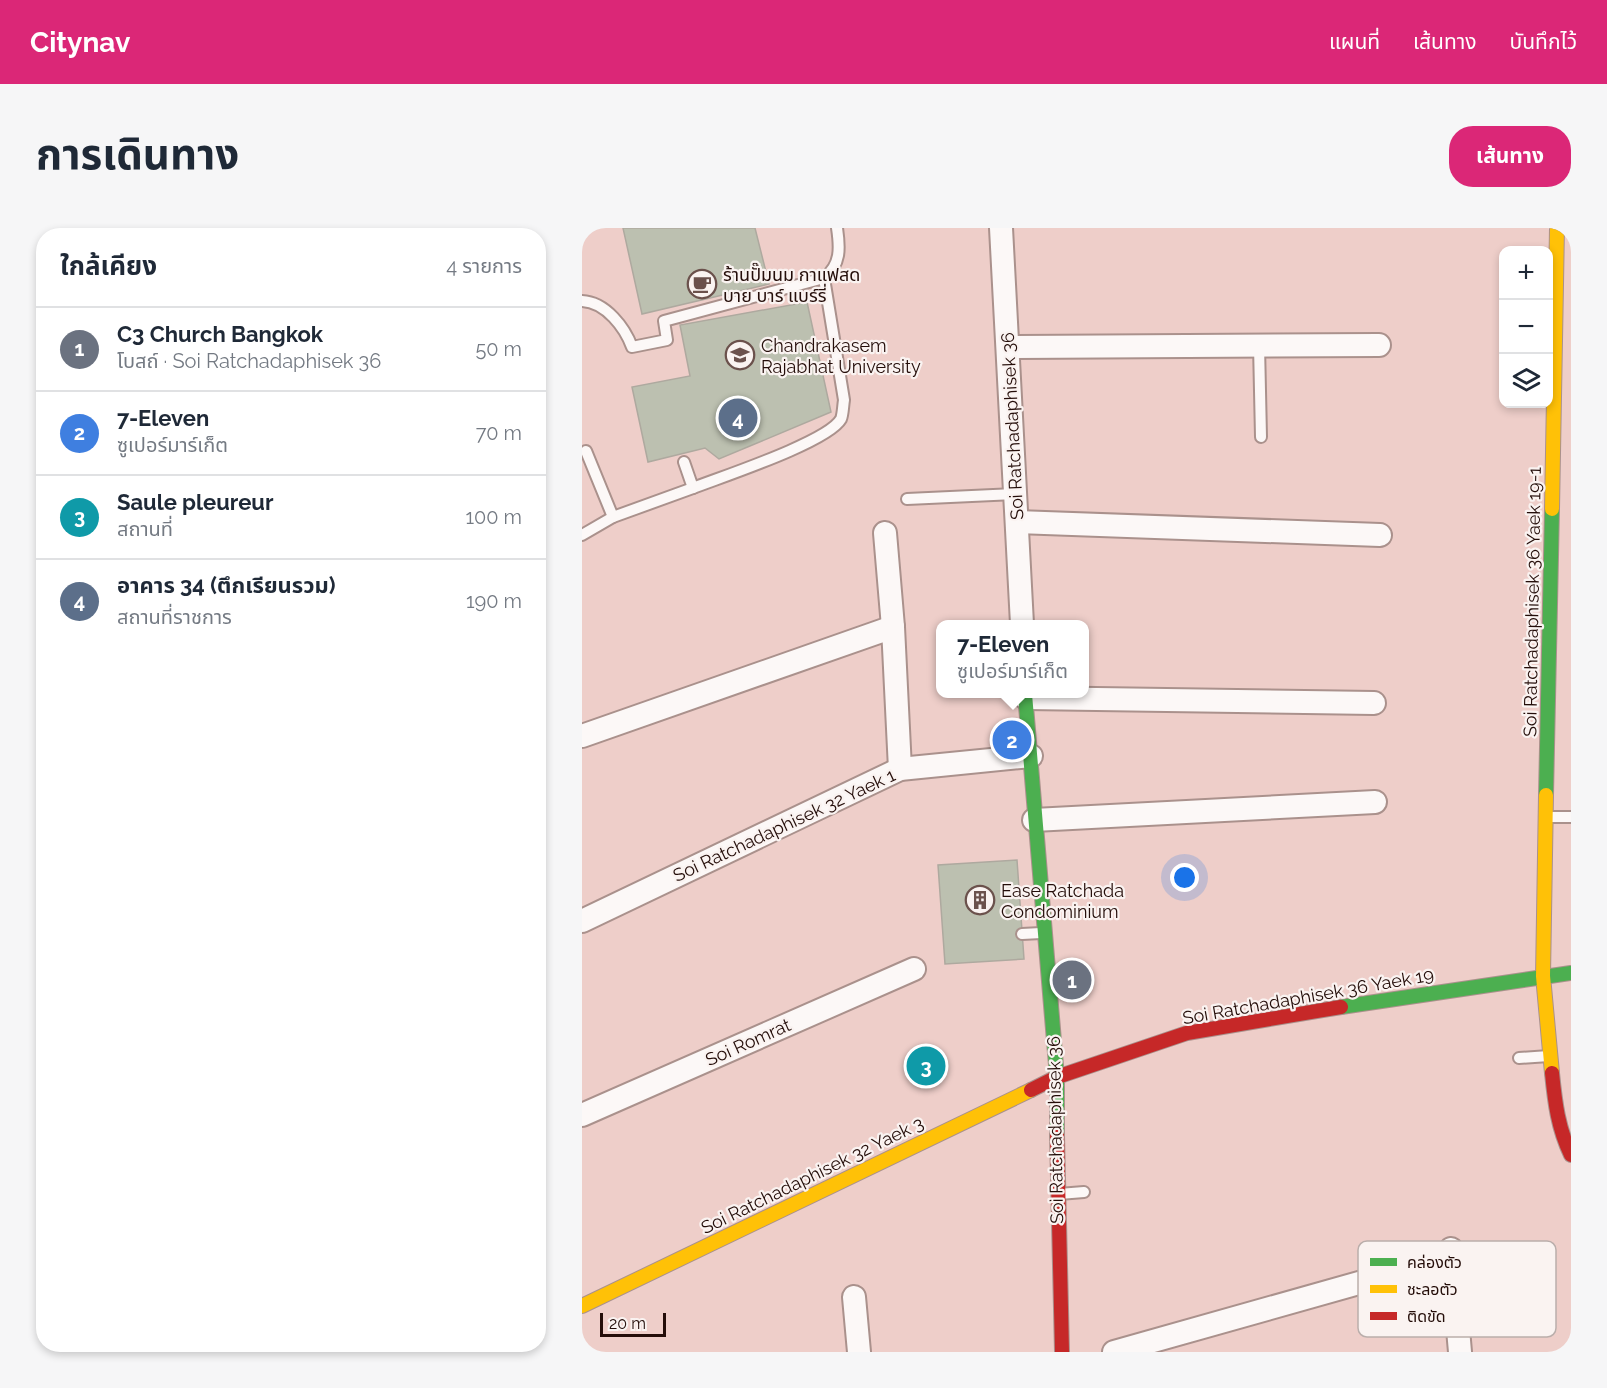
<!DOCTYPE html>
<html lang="th">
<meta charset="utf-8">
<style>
:root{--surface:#fff;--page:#f6f6f7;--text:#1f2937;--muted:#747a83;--line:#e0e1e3;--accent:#db2777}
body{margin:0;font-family:Raleway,"Noto Sans Thai",sans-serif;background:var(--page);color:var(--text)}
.controls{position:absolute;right:18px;top:18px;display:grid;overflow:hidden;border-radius:12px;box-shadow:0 3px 9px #0003}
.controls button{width:54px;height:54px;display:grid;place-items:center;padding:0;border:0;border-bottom:2px solid var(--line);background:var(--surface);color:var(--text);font:30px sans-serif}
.scale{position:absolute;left:18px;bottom:15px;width:66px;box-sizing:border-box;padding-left:6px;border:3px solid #240d09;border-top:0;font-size:16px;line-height:21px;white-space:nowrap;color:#240d09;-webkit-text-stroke:4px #faf3f1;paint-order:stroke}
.you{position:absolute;left:603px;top:650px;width:21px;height:21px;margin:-15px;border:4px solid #fff;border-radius:50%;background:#1a73e8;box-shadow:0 0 0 9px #1a73e833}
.badge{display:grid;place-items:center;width:39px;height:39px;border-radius:50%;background:var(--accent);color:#fff;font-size:20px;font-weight:700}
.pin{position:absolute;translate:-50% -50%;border:3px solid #fff;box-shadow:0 2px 6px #0006}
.popup{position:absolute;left:354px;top:392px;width:153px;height:78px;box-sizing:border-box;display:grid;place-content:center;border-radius:12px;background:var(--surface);filter:drop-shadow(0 2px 4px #0005);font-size:20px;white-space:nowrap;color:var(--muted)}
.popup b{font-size:22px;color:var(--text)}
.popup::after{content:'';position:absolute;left:50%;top:100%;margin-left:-12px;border:12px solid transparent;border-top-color:var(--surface)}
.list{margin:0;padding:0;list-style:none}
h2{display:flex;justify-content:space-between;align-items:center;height:78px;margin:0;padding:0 24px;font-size:26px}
h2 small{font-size:20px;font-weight:400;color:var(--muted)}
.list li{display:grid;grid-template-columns:39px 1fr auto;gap:18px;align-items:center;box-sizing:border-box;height:84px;padding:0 24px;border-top:2px solid var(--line)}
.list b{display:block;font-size:22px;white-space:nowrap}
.list p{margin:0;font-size:20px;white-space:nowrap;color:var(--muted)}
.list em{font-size:20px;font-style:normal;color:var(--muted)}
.icon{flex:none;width:33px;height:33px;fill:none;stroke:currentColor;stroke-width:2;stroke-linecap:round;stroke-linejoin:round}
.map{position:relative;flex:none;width:989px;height:1124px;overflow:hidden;border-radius:24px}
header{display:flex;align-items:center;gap:36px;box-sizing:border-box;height:84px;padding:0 30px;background:var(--accent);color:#fff}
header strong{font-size:28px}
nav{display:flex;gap:33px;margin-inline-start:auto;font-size:21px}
.intro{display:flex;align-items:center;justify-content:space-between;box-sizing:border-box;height:144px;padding:0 36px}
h1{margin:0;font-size:42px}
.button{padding:15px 27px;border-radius:24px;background:var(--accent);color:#fff;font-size:21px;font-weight:700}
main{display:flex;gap:36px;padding:0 36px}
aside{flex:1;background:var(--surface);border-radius:24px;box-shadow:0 3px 9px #0003}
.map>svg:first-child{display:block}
.building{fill:#bcc0b0;stroke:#aea99f;stroke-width:1.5}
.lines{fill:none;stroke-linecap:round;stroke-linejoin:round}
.lane-casing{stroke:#aa918c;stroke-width:14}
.street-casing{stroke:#aa918c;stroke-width:26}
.fast-casing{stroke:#aa918c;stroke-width:16}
.slow-casing{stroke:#aa918c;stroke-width:16}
.jam-casing{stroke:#aa918c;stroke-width:16}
.lane{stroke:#fcf8f7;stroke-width:10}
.street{stroke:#fcf8f7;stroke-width:22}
.fast{stroke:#4caf50;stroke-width:14}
.slow{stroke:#ffc107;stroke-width:14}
.jam{stroke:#c62828;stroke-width:14}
.labels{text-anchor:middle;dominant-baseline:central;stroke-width:4.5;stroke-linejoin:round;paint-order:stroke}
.poi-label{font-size:18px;fill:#240d09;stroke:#faf3f1;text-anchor:start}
.street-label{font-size:18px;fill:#240d09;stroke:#faf3f1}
.key{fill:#faf3f1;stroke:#baaeab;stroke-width:1.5}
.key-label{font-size:16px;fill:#240d09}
</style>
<header>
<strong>Citynav</strong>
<nav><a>แผนที่</a><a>เส้นทาง</a><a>บันทึกไว้</a></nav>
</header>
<div class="intro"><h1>การเดินทาง</h1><a class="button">เส้นทาง</a></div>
<main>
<aside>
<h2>ใกล้เคียง<small>4 รายการ</small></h2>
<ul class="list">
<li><span class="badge" style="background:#6b7280">1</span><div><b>C3 Church Bangkok</b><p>โบสถ์ · Soi Ratchadaphisek 36</p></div><em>50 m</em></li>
<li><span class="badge" style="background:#3f7fe0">2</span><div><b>7-Eleven</b><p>ซูเปอร์มาร์เก็ต</p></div><em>70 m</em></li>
<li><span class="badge" style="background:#0f9aa8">3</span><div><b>Saule pleureur</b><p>สถานที่</p></div><em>100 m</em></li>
<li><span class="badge" style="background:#5c6f8a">4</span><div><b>อาคาร 34 (ตึกเรียนรวม)</b><p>สถานที่ราชการ</p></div><em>190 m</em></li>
</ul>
</aside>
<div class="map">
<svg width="989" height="1124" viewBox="0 0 989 1124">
<rect width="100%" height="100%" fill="#eecec9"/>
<g class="building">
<polygon points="41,0 173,0 187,56 60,86"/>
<polygon points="225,74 249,184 137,231 123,220 66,234 50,159 108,148 98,97"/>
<polygon points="435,632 442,731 363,736 356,637"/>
</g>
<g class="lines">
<g class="lane-casing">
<g id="lane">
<path d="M242 50C259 37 258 20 255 0"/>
<path d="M0 73C24 74 43 100 50 119L85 112 82 93 242 50 262 172C261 178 261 186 259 191 246 214 139 249 111 260"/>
<polyline points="677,117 679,209"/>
<polyline points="325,271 433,266"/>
<polyline points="31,289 111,260 102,234"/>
<polyline points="0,307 31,289 4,223"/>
<polyline points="967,589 989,589"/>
<polyline points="440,706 459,705"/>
<polyline points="937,830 967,828"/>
<polyline points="477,966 502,964"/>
</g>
</g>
<g class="street-casing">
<g id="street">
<polyline points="419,0 440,396"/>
<polyline points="427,119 797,117"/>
<polyline points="435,294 798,307"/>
<polyline points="303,305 311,399"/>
<polyline points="444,470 792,475"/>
<polyline points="0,508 311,399 318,541"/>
<polyline points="452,592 793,574"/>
<polyline points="0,693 318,541 449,528"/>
<polyline points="0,887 332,741"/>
<polyline points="869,1021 878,1124"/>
<polyline points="272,1069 277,1124"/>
<polyline points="532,1124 816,1044"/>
</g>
</g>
<g class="fast-casing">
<g id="fast">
<polyline points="443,466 475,849 475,907"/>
<polyline points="964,567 970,281"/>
<polyline points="759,779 989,745"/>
</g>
</g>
<g class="slow-casing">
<g id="slow">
<polyline points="970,281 975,0"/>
<polyline points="964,567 961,748 970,845"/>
<polyline points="0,1078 449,862"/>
</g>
</g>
<g class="jam-casing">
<g id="jam">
<path d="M970 845C973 875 976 900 989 927"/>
<polyline points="449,862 475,849 605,805 759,779"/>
<polyline points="475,907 480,1124"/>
</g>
</g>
<use href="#lane" class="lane"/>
<use href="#street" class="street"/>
<use href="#fast" class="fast"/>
<use href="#slow" class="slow"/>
<use href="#jam" class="jam"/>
</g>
<defs>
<g id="cafe-ring" transform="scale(1.5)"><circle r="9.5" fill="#faf3f1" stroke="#6b514c" stroke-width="1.5"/><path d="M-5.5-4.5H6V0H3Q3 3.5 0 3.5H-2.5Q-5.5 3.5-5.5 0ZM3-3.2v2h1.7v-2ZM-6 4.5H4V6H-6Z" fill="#6b514c"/></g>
<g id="university-ring" transform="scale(1.5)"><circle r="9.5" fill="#faf3f1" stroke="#6b514c" stroke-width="1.5"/><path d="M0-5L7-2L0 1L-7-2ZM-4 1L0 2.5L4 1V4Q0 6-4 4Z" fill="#6b514c"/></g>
<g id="building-ring" transform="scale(1.5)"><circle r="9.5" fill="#faf3f1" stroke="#6b514c" stroke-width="1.5"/><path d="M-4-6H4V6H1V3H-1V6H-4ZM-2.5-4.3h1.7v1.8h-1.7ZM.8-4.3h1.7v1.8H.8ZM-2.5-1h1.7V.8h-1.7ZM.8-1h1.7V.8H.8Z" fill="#6b514c"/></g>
</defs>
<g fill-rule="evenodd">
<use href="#cafe-ring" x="120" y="56"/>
<use href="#university-ring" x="158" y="127"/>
<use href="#building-ring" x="398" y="672"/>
</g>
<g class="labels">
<g class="poi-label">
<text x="141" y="46">ร้านปั๊มนม กาแฟสด<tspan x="141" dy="21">บาย บาร์ แบร์รี่</tspan></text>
<text x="179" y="117">Chandrakasem<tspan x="179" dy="21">Rajabhat University</tspan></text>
<text x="419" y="662">Ease Ratchada<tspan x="419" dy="21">Condominium</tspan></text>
</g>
<g class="street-label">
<text transform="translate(430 198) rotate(-93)">Soi Ratchadaphisek 36</text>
<text transform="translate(950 374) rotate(-89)">Soi Ratchadaphisek 36 Yaek 19-1</text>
<text transform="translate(202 597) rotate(-25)">Soi Ratchadaphisek 32 Yaek 1</text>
<text transform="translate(726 768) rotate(-10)">Soi Ratchadaphisek 36 Yaek 19</text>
<text transform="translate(166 814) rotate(-24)">Soi Romrat</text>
<text transform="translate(473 902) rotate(-91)">Soi Ratchadaphisek 36</text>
<text transform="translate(230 947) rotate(-26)">Soi Ratchadaphisek 32 Yaek 3</text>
</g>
</g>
<rect x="776" y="1013" width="198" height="96" rx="9" class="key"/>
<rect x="788" y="1030" width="27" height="8" fill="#4caf50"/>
<rect x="788" y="1057" width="27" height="8" fill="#ffc107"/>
<rect x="788" y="1084" width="27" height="8" fill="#c62828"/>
<g class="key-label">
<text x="825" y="1040">คล่องตัว</text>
<text x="825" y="1067">ชะลอตัว</text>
<text x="825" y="1094">ติดขัด</text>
</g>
</svg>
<div class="controls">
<button>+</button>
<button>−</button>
<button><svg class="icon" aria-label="layers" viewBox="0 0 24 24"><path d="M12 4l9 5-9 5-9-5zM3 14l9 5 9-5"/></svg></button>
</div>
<div class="scale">20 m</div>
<div class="you"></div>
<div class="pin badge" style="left:490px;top:752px;background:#6b7280">1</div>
<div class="pin badge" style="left:430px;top:512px;background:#3f7fe0">2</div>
<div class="popup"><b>7-Eleven</b>ซูเปอร์มาร์เก็ต</div>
<div class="pin badge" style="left:344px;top:838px;background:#0f9aa8">3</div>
<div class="pin badge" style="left:156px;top:190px;background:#5c6f8a">4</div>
</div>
</main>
